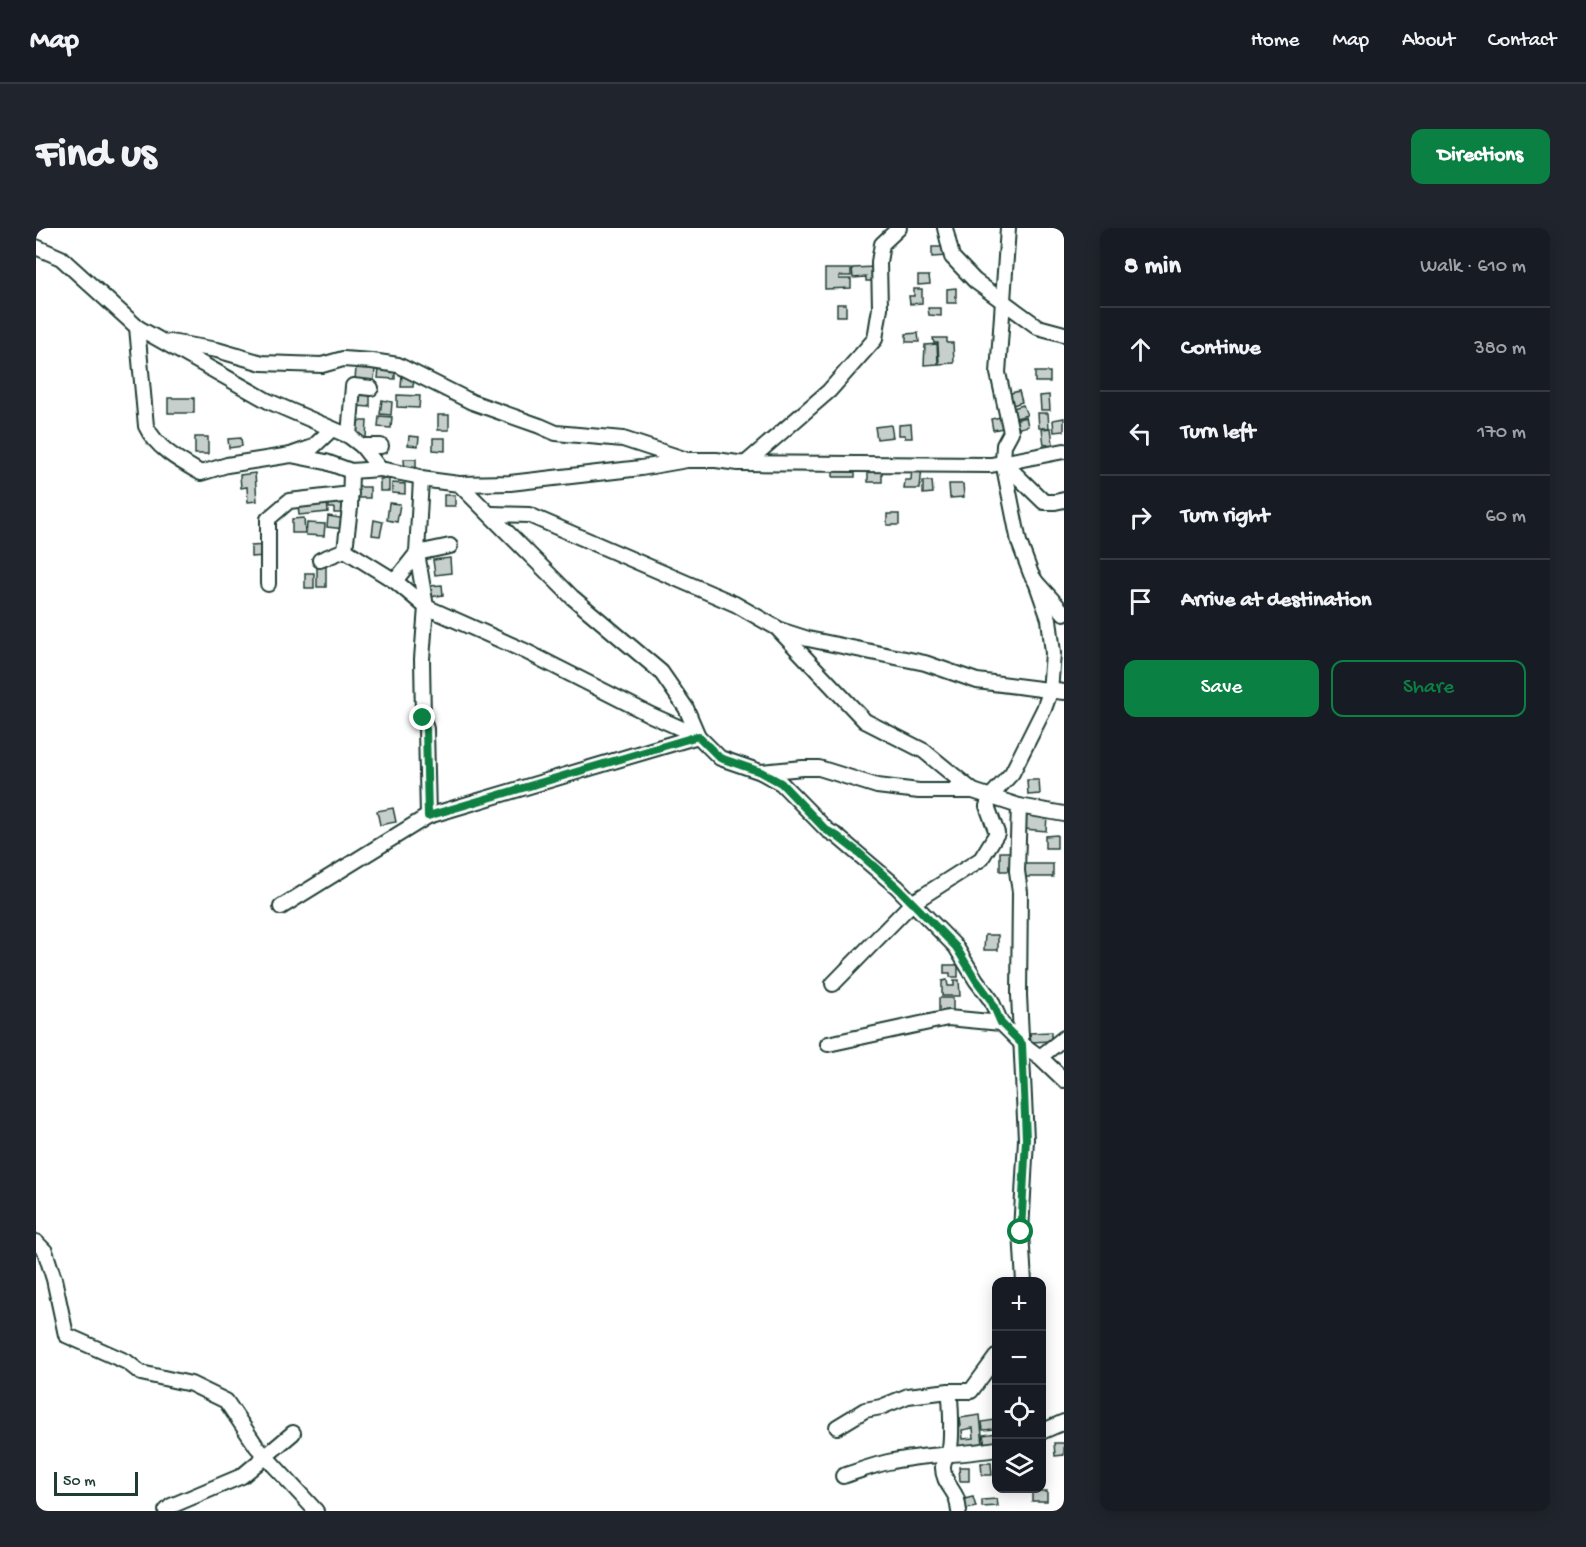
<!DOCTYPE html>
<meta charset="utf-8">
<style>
:root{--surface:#171b24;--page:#20242c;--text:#f1f3f6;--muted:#9ea1a6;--line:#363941;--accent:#0b8043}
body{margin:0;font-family:"Gochi Hand",sans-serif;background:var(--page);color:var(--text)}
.controls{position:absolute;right:18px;bottom:18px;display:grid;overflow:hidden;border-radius:12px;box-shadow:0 3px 15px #0003}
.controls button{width:54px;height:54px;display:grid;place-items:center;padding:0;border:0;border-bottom:2px solid var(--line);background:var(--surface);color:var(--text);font:30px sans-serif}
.scale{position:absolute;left:18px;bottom:15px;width:84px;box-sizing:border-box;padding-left:6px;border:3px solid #1f3d34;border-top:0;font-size:16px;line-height:21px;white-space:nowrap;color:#1f3d34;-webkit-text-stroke:4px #fff;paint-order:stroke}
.stop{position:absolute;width:18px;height:18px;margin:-14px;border:4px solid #0b8043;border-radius:50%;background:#fff}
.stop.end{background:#0b8043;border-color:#fff;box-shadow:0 2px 6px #0008}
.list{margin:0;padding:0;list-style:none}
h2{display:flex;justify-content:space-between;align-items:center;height:78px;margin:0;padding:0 24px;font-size:26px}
h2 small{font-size:20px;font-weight:400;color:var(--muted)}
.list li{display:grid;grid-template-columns:39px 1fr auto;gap:18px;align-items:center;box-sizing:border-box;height:84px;padding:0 24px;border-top:2px solid var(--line)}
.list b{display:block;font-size:22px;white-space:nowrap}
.list em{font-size:20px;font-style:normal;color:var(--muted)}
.actions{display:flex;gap:12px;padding:18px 24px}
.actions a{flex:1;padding:14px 0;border:2px solid var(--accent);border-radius:12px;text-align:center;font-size:21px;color:var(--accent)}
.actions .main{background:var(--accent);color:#fff}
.icon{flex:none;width:33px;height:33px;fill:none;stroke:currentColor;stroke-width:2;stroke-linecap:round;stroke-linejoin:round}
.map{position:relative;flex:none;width:1028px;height:1283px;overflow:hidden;border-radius:12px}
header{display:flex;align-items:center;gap:36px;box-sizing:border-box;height:84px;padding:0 30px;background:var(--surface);border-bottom:2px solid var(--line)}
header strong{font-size:28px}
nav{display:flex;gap:33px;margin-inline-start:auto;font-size:21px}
.intro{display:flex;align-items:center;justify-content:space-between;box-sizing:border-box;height:144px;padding:0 36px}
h1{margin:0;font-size:42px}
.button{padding:15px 27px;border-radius:12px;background:var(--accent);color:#fff;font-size:21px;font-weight:700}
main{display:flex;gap:36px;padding:0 36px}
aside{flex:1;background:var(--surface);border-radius:12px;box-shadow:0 3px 15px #0003}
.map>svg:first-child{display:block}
.building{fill:#c7cfcc;stroke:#1f3d34;stroke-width:1.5;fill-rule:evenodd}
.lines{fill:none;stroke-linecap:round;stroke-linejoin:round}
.minor-casing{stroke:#1f3d34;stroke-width:18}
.minor{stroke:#fff;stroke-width:14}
.route{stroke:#0b8043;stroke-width:8}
</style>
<header>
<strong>Map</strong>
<nav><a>Home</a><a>Map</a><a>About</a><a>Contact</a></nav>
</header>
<div class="intro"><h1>Find us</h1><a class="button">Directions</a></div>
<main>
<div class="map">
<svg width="1028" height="1283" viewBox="0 0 1028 1283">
<rect width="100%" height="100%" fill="#fff"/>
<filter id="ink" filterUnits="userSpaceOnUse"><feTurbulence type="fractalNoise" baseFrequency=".0167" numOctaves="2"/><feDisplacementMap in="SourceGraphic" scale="12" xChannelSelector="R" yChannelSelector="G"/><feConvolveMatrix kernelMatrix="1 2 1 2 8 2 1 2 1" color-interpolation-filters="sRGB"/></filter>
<g filter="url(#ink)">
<g class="building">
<polygon points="896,19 910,19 911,28 896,29"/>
<polygon points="839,39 840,53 830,53 830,49 817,50 816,40"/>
<polygon points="789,41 815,41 815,48 803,48 803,51 815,51 815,60 789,61"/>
<polygon points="882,48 893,48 894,56 882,57"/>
<polygon points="920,60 920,75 911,75 911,61"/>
<polygon points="878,61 886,61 886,75 874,76 873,68 878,68"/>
<rect x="801" y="76" width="9" height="12"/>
<polygon points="892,80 905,80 905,88 893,87"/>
<polygon points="882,105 883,114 870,114 870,106"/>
<polygon points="897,110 911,110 911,115 917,115 918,135 903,136 902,115 898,115"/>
<polygon points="901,116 902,136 888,137 889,117"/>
<polygon points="320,140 339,141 338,154 319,152"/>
<polygon points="343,141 359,143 359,151 342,150"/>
<rect x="999" y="144" width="15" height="10"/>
<polygon points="366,147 378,148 377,159 365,159"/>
<polygon points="983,163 986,174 974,178 971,166"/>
<polygon points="321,165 334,165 334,179 320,178"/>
<polygon points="361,167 384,168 383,180 361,179"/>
<polygon points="1013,167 1014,182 1005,182 1004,168"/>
<rect x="132" y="170" width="26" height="15"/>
<polygon points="346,172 356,174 355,187 344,186"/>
<polygon points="987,177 991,187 977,191 974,181"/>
<polygon points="1002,185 1012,185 1013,200 1003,200"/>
<rect x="402" y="187" width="11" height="15"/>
<polygon points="343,188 356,189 355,200 342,199"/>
<polygon points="965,189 967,200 957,202 955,191"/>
<polygon points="990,189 992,198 980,201 978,192"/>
<polygon points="1028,190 1028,203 1018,204 1017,192"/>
<polygon points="320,193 331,193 330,210 319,209"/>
<polygon points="875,196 876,210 869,210 869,207 863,207 863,197"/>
<polygon points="855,197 857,209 841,211 839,199"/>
<polygon points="1015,200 1017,216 1008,217 1006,201"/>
<polygon points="373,208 383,209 382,218 372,217"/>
<rect x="159" y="209" width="13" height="17"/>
<polygon points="205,210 206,218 193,220 192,211"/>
<polygon points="397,210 409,210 409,223 397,222"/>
<polygon points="368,231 380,231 380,243 369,243"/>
<polygon points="876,238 886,238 884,261 868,261 869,252 875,252"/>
<rect x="797" y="239" width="22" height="10"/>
<rect x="832" y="239" width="14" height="15"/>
<polygon points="219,245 221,273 212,274 211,259 205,260 204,247"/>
<rect x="344" y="251" width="9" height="12"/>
<polygon points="887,253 896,253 897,265 887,266"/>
<polygon points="356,255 369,256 369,266 356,265"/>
<polygon points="913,256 927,256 928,269 914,270"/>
<rect x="318" y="259" width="16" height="11"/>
<rect x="408" y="267" width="11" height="11"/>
<polygon points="293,272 313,272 313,285 298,285 298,280 293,280"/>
<polygon points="291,273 292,284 263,287 262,276"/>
<polygon points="353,275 364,276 361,294 351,292"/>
<rect x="851" y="286" width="12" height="11"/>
<polygon points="292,288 310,291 309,301 291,299"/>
<polygon points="268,290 269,305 256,305 256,291"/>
<polygon points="338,292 347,294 344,308 336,307"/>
<polygon points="271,295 289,296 288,308 270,307"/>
<polygon points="230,317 230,328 215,329 215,318"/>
<polygon points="414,330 415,345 399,347 397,332"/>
<rect x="281" y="338" width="9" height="21"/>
<rect x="269" y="345" width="9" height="15"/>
<polygon points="406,357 407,367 394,369 393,358"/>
<polygon points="991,552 1003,552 1004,566 992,567"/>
<polygon points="357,580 360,594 344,597 341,583"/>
<polygon points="987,583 1011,587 1010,603 989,601 989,597 986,598"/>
<polygon points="1021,607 1021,620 1009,620 1009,608"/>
<polygon points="964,624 974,624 974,631 978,631 978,643 964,643"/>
<rect x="985" y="636" width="32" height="13"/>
<polygon points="949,707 962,707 962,722 948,722"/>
<polygon points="908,737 922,737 922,749 914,749 914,745 908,745"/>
<polygon points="911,752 912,758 918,758 918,752 923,752 924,768 906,768 906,753"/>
<rect x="903" y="770" width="14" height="14"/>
<polygon points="1015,804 1015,813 995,814 994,805"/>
<path d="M944 1187 947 1217 921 1220 919 1199 925 1198 924 1190ZM937 1200 938 1210 927 1211 926 1202Z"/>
<polygon points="958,1192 959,1201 947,1202 946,1194"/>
<polygon points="960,1205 960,1216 949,1217 947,1207"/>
<polygon points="1018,1215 1028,1215 1028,1227 1019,1228"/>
<polygon points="945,1235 955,1235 956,1247 946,1247"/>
<polygon points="923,1239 933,1239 933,1253 924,1253"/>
<rect x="996" y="1263" width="15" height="10"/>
<polygon points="937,1269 940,1279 926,1282 924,1272"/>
<polygon points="961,1271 962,1278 946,1279 946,1272"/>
</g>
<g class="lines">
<g class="minor-casing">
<g id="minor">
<polyline points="909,0 916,29 939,53 1002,99 1028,106"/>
<polyline points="972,0 962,145 975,204 968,217 967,234 983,314 995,346 1000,354 1028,385"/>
<polyline points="0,19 25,30 101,99 232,173 313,208 326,218 344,241 380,248 385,251 423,256 474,255 605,240 651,232 680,232 702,235 955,237 1028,223"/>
<path d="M101 99 110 198C120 220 144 233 165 245L191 237 255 227 290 234 315 243 344 241"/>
<polyline points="134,114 181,122 226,135 286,137 307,131 336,133 362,137 436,174 504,198 520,205 587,211 648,231"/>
<polyline points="313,208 317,158 335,160"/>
<polyline points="326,218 345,218"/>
<polyline points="257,226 277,219 296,201"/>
<polyline points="967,234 1008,274 1019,274 1028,272"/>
<polyline points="710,235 793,163 839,111 844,80 843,34 846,16 863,0"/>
<polyline points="385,251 381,325 390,379 386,431 387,490 390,501 392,588"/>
<polyline points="423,256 536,369 625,444 650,480 662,508 684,530 725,544 745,555 791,602 801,608 861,659 920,719 940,752 955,772 965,795 986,816 1004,829 1028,852"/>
<polyline points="456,286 493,287 699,376 741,400 829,493 888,523 937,563"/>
<polyline points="309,322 359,353 381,325 414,318"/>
<polyline points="284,332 309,322 314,280 315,243"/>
<polyline points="359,353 390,379 489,423 615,487 662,508"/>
<polyline points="232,356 232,291 253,273 315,266"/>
<polyline points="744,402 772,411 889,435 941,453 1028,464"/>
<polyline points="725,544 767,540 783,540 841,558 883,563 937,563 983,578 1028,586"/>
<polyline points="983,578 981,643 984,664 983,767 990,911 985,1004 988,1054"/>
<polyline points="245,679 392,588 662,508"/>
<polyline points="797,756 876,675 945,631 961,605 951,578 955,568 976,545 1008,481 1014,464 1017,425 1013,391 1000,354"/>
<polyline points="792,816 912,790 965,795"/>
<polyline points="1004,829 1028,810"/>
<polyline points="0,1014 9,1023 18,1051 30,1107 91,1134 105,1145 155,1156 190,1173 221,1219 280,1283"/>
<path d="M913 1163C915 1173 916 1208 914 1219 913 1227 906 1231 907 1240 907 1252 915 1259 920 1269 922 1273 922 1279 923 1283"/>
<polyline points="801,1199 829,1182 845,1179 872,1168 913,1163 935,1163 960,1129"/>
<polyline points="1005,1204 1028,1194"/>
<path d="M807 1248C823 1243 840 1236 857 1233 891 1226 926 1227 960 1221"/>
<polyline points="130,1283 135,1278 206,1248 257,1205"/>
</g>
</g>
<use href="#minor" class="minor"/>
</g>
</g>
<g class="lines" filter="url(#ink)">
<polyline class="route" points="387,490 390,501 392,588 662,508 684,530 725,544 745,555 790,602 801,608 823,625 861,659 920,719 940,752 955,772 965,795 986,816 990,911 985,1004"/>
</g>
</svg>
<div class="controls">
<button>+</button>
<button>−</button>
<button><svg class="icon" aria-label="locate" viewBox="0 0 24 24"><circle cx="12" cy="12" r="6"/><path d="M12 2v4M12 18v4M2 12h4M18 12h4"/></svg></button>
<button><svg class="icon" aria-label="layers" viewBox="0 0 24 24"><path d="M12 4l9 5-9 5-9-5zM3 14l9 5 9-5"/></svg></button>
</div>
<div class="scale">50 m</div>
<div class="stop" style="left:985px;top:1004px"></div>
<div class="stop end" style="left:387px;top:490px"></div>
</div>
<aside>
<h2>8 min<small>Walk · 610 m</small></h2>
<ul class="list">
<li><svg class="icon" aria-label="ahead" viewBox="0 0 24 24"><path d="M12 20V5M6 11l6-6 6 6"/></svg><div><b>Continue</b></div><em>380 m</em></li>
<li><svg class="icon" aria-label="left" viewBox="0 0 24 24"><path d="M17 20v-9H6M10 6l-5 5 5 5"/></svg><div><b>Turn left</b></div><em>170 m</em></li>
<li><svg class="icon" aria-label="right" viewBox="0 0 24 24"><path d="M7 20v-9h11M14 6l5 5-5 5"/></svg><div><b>Turn right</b></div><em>60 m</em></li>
<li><svg class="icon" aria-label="arrive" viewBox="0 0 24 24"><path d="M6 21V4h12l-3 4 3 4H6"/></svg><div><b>Arrive at destination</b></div></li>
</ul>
<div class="actions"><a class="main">Save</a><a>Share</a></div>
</aside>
</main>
